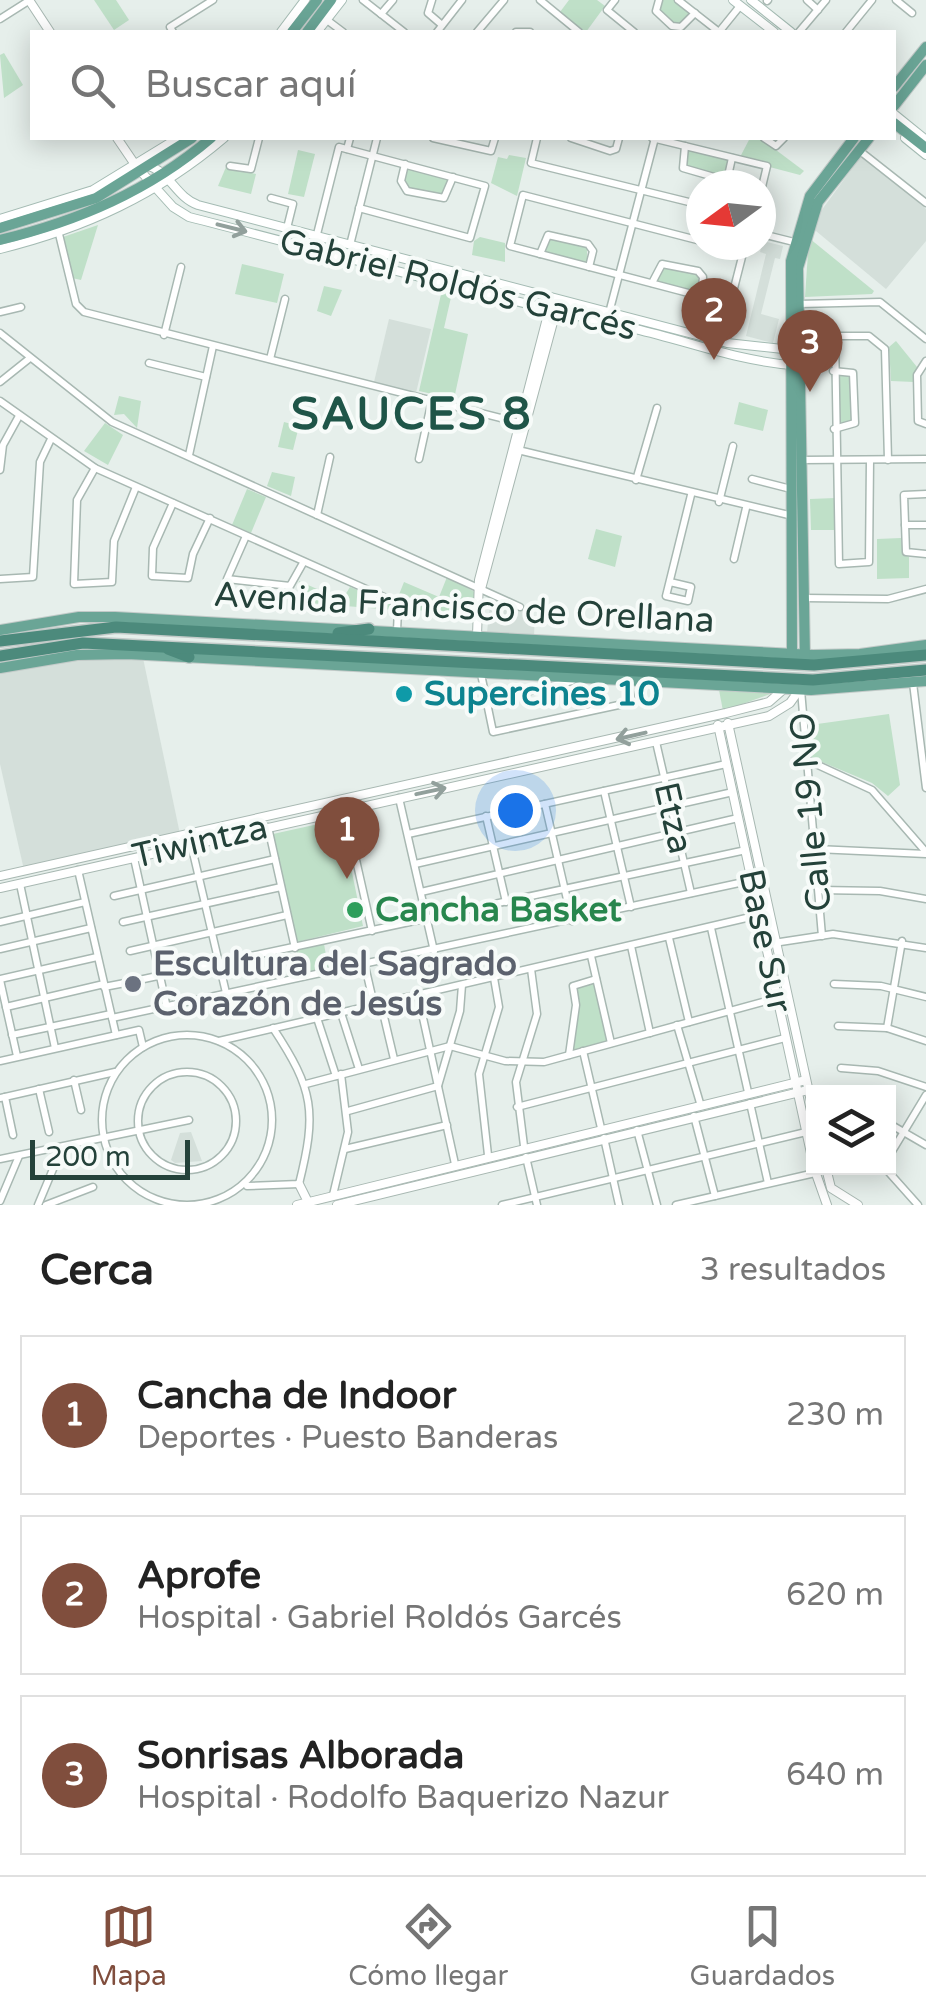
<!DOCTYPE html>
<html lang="es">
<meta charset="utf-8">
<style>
:root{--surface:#fff;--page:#f2f2f2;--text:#222;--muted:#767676;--line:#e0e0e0;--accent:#804e3d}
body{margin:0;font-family:"Varela Round",sans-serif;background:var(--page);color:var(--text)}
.controls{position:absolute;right:30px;bottom:30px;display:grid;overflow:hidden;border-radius:0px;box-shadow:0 5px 25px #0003}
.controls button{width:90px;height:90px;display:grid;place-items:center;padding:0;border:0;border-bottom:2px solid var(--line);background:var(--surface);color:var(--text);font:50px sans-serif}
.compass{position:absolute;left:686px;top:170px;width:90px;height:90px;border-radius:50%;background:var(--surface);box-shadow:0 5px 25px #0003;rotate:255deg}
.scale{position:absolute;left:30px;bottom:25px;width:160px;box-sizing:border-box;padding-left:10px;border:5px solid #24423a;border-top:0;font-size:28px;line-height:35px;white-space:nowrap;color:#24423a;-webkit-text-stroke:8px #f7fbf9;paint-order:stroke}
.you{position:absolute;left:515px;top:810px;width:35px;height:35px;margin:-25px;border:8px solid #fff;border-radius:50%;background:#1a73e8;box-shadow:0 0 0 15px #1a73e833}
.badge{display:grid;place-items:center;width:65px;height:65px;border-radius:50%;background:var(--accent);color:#fff;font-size:32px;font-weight:700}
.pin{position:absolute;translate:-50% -82px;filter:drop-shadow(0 2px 5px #0008)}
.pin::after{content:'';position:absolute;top:52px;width:35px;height:30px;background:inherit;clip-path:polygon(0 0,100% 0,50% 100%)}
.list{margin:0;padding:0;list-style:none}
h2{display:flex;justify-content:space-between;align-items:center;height:130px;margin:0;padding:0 40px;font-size:42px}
h2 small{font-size:32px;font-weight:400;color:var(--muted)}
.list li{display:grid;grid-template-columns:65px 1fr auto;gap:30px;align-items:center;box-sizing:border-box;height:160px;margin:0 20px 20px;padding:0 20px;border:2px solid var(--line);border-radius:0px}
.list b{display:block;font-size:38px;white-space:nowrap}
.list p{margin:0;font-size:32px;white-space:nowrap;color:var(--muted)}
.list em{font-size:32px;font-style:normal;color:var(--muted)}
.icon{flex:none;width:55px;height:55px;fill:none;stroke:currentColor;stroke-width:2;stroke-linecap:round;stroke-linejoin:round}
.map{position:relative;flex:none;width:926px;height:1205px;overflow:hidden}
.search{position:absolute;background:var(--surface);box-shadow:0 5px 25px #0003;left:30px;right:30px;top:30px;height:110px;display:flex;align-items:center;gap:25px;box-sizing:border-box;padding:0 35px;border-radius:0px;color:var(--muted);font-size:38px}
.sheet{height:670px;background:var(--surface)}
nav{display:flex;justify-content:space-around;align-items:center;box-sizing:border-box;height:140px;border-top:2px solid var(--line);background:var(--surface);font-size:28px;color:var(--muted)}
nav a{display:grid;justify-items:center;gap:5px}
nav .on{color:var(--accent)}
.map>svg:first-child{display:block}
.built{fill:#d4dfda}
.green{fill:#bfe0c8}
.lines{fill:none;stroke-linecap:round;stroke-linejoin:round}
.minor-casing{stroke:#a8b8b2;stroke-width:9}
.tertiary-casing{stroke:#a8b8b2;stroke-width:10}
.secondary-casing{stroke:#a4bbb3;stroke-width:10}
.primary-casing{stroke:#c2cac8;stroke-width:12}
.trunk-casing{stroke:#c2cac8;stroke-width:14}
.minor{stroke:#fff;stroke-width:6}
.tertiary{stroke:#fff;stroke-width:8}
.secondary{stroke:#fff;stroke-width:8}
.primary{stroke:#6aa596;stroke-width:10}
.trunk{stroke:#4c8a7c;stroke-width:11}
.oneway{stroke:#92a09c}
.culture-dot{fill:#0f9aa8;stroke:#f7fbf9;stroke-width:4}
.leisure-dot{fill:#2e9e5b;stroke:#f7fbf9;stroke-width:4}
.worship-dot{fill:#6b7280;stroke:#f7fbf9;stroke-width:4}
.labels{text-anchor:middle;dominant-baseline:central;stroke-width:8;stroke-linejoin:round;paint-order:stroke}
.street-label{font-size:35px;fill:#24423a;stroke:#f7fbf9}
.culture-label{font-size:35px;font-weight:bold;fill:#0d838f;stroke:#f7fbf9;text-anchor:start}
.leisure-label{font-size:35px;font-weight:bold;fill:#27864d;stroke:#f7fbf9;text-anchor:start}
.worship-label{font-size:35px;font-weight:bold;fill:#5b616d;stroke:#f7fbf9;text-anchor:start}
.district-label{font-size:45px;font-weight:bold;letter-spacing:2.5px;fill:#1f5548;stroke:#f7fbf9}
</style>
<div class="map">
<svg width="926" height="1205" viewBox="0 0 926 1205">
<rect width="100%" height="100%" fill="#e6efeb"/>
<g class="built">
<polygon points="862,155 926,209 926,241 886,289 810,226"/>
<polygon points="763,241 783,246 780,259 775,258 761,314 779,319 773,343 746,336 766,254 760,252"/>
<polygon points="389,319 431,329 416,393 374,382"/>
<polygon points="491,596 535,616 534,635 487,632"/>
<polygon points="64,657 143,658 180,834 24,870 0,764 0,668"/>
<polygon points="191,1132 202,1161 175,1163 171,1160 180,1133"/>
</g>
<g class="green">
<polygon points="94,0 116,0 129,20 114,30"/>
<polygon points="569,0 597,0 605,6 586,32 560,12"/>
<polygon points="660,0 676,0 693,13 684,23 674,25 658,10"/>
<polygon points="4,53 23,85 4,98 0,55"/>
<polygon points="750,138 760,138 804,171 800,175 739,159"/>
<polygon points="298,150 315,154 304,197 288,194"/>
<polygon points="686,150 730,160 727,173 722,177 686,167"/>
<polygon points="509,155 526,158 517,196 491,183 498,157 507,159"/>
<polygon points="226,167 256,174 251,194 218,186"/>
<polygon points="408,167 450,178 444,196 408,190 403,182"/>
<polygon points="98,225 81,280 72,278 63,237"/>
<polygon points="552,236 587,245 587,263 544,253"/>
<polygon points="480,237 505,243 505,262 472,255 474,241"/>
<polygon points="809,238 874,291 872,294 805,297"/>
<polygon points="242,264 284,274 277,303 235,294"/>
<polygon points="664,265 698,274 698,293 656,282"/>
<polygon points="324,286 342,290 331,316 317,311"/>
<polygon points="442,290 452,293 444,328 468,334 454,399 419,391"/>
<polygon points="896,341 917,367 914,382 891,381 889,347"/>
<polygon points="837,374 853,374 854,425 838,425"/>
<polygon points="119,396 141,401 137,428 124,414 114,415"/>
<polygon points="739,402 768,410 763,431 734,424"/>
<polygon points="284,422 299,426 293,450 278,447"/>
<polygon points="105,423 123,435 108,465 84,451"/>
<polygon points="272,472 295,477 291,496 267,486"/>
<polygon points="247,489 266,497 251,533 232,525"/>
<polygon points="835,498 835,530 811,530 810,499"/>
<polygon points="596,529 622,536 615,567 588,559"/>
<polygon points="901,538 903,554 909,557 909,578 877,579 877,539"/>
<polygon points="447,577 475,592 476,606 463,606 462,614 404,609 398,597 404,582 439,597"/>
<polygon points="299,581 342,600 350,587 391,603 394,610 297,602"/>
<polygon points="719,690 773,693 723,711"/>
<polygon points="889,714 900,785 888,796 872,783 810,757 810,725"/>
<polygon points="341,819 363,926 297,942 273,834"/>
<polygon points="324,944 329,972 303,977 296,949"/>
<polygon points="595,981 609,1043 572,1053 574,986"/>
</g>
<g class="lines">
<g class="minor-casing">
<g id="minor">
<polyline points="363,0 404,32"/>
<polyline points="432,0 428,13 442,25"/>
<polyline points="540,0 579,32"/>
<polyline points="615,0 607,10 634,32"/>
<polyline points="659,0 656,11 672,26 681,27 695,13"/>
<polyline points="678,0 719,32"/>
<polyline points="807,0 818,10"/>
<polyline points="896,0 912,13"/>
<polyline points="767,1 768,0"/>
<polyline points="381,14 393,0"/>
<polyline points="0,19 30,0"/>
<polyline points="327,20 343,32"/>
<polyline points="173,32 170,27 213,0"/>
<polyline points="437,32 462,0"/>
<polyline points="477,32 504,0"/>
<polyline points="516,32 530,32"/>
<polyline points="719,32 740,6"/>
<polyline points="799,32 826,0"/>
<polyline points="846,32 872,0"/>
<polyline points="433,138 491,151 495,138"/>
<polyline points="537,138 531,163 701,205"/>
<polyline points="571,138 610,151 616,149 619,138"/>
<polyline points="652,138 767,166 761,191"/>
<polyline points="764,138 776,146 784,138"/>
<polyline points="685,146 683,168 721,179 728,176 732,158"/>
<polyline points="347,149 350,138"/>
<polyline points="860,151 926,203"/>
<polyline points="405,164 401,181 407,191 444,198 453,177"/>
<polyline points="230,166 251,169 259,138"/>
<polyline points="271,198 293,204 287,228"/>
<polyline points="58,230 76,304 84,312 520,423"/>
<polyline points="762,234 794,242"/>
<polyline points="701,241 523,195 510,246 730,304 743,253 717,245"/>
<polyline points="350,245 377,138"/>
<polyline points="313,250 339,147 485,186 470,238 359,208"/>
<polyline points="540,254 548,235 588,244 593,251 589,267"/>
<polyline points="652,283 662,264 698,271 703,277 701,296"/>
<polyline points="799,304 880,302 926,339"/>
<polyline points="0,312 21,307"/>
<polyline points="609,313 655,138"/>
<polyline points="0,333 112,422 520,607"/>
<polyline points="164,335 181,267"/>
<polyline points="270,359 285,299"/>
<polyline points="926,361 917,375 918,421 926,424"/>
<polyline points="149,363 206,377"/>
<polyline points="833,371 853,373 855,423 834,429"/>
<polyline points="0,382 30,358"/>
<polyline points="0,401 95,468 393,601 398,609 397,631"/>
<polyline points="518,450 793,516"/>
<polyline points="189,455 213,346"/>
<polyline points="419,459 432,400"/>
<polyline points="802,460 926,459"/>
<polyline points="870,460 869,562 839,564 835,336 869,336 885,349 888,460"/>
<polyline points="95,468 77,500 74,584 112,582 114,541 136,487"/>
<polyline points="0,470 3,445 19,416"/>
<polyline points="752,479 791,489"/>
<polyline points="636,480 657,408"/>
<polyline points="926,494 904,495 906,552 926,554"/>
<polyline points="719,502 733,446"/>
<polyline points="173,503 153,548 152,576 188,578 193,554 210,518"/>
<polyline points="317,515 330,457"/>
<polyline points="905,525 926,525"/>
<polyline points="246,536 227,579 290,586 303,563"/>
<polyline points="734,559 746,508"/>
<polyline points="0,579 33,577 40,462 51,439"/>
<polyline points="670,582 691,587 688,601 666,596 691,495"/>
<polyline points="805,598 888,599 926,589"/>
<polyline points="481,674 493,732 628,703 632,700 627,682"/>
<polyline points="913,683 926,788"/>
<polyline points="801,690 822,936"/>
<polyline points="485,693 514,695 572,681"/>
<polyline points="656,742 691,893"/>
<polyline points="807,760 872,790 926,852"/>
<polyline points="604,791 631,907"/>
<polyline points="399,798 434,951"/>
<polyline points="545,804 572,921"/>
<polyline points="345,811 372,931"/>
<polyline points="486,816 506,902"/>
<polyline points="268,827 295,948"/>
<polyline points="408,834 726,764"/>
<polyline points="191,844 227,997"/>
<polyline points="816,849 926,854"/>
<polyline points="134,858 167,1008"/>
<polyline points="415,864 733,792"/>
<polyline points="78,870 116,1035"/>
<polyline points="20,884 55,1048"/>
<polyline points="819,890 880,891 926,899"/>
<polyline points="421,892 738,818"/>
<polyline points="114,896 275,859"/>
<polyline points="0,922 85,902"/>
<polyline points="123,922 281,887"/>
<polyline points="711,928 748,1092"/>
<polyline points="669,938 689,1022"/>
<polyline points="767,944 833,934 926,948"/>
<polyline points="631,946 650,1033"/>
<polyline points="0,949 91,928"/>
<polyline points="130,951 287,915"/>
<polyline points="591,956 611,1043"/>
<polyline points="365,966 374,1005"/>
<polyline points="0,979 97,957"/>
<polyline points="0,980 17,1056"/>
<polyline points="139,980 746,850"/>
<polyline points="834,984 881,986 926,997"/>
<polyline points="104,987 130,982"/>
<polyline points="418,995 455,1164"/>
<polyline points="381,1004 394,1059"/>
<polyline points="6,1007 104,984"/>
<polyline points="341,1013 359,1069"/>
<polyline points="112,1018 753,880"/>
<polyline points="317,1018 336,1076"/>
<polyline points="677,1025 700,1103"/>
<polyline points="838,1026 887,1028 926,1041"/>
<polyline points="887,1028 902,941"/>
<circle cx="187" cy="1120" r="85"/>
<polyline points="12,1035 111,1014"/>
<polyline points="219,1041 759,915"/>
<polyline points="583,1051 601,1128"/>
<polyline points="569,1055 576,1005 573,986 596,979"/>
<polyline points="0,1061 139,1030 143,1047"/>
<polyline points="841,1068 878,1071 926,1087"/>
<circle cx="187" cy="1121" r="49"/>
<polyline points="74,1080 81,1110"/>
<polyline points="306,1084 450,1046 505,1061 544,1062 777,998"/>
<polyline points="39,1089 49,1132"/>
<polyline points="5,1097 13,1135"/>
<polyline points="0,1098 115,1072"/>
<polyline points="750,1103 768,1183"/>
<polyline points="517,1107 785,1038"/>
<polyline points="348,1111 438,1086 460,1011 462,985"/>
<polyline points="694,1116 715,1196"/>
<polyline points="888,1123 926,1145"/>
<polyline points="637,1130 657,1205"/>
<polyline points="604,1138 619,1205"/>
<polyline points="524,1146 516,1082 537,1014 531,969"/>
<polyline points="345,1149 447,1125"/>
<polyline points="488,1155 479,1074 499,1007 494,978"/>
<polyline points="526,1157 537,1205"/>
<polyline points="888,1158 926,1095"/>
<polyline points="0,1159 189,1120"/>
<polyline points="885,1168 918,1205"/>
<path d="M247 1186 299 1184C317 1112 314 1090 273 1028"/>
<polyline points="333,1195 348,1132 341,1074"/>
<polyline points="0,1201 19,1156"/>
<polyline points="38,1205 61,1150"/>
<polyline points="46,1205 93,1187"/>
<polyline points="502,1205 806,1132"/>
<polyline points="676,1205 815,1173"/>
</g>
</g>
<g class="tertiary-casing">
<g id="tertiary">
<polyline points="29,0 50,32"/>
<polyline points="117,138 136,166"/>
<polyline points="481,589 559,300"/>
<polyline points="477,635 479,580 552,299"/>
<polyline points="728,723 814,1115"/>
<polyline points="718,725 814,1167"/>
<polyline points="0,876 726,713 769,702 785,688"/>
<polyline points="0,888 769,716 790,703 800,689"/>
<polyline points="814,1168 827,1205"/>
<polyline points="826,1168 831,1188 858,1205"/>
<polyline points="299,1184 308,1202"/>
<polyline points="297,1205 806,1080"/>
<polyline points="337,1205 808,1090"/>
</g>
</g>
<g class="secondary-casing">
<g id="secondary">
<polyline points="733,0 774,32"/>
<polyline points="751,0 791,32"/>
<polyline points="281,32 305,0"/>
<polyline points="317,32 342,0"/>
<polyline points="894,114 926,140"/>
<polyline points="905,138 926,155"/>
<path d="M145 165C170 170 175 197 198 205L727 343 792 350"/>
<path d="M136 166 173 207 189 217C338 255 485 296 635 329 688 341 738 361 792 365"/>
<polyline points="0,219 93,190 178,138"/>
<path d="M0 249C85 228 157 195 224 138"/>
</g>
</g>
<g class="primary-casing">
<g id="primary">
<polyline points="292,32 317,0"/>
<polyline points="307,32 331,0"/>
<polyline points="894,87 926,47"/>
<polyline points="894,106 926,65"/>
<polyline points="894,123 926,148"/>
<polyline points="0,228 96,198 192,138"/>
<path d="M0 240C78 221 149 191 211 138"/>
<polyline points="0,630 79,617 115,617 813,655 860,654 926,645"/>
<polyline points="805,658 798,268 818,202 869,138"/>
<polyline points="792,659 791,261 810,196 854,138"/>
<polyline points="0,668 77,655 127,654 811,690 926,681"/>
</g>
</g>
<g class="trunk-casing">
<g id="trunk">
<polyline points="338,633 369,629"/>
<polyline points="0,641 116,627 814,665 926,655"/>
<polyline points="168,649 189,657"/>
<polyline points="0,656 83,643 813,680 926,670"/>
</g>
</g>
<use href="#minor" class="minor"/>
<use href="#tertiary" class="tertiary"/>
<use href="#secondary" class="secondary"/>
<use href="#primary" class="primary"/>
<use href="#trunk" class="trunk"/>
</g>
<defs><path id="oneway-shaft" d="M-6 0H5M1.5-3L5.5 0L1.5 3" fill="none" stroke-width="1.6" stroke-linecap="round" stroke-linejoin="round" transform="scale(2.5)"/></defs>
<g class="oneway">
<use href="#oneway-shaft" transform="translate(232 228) rotate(14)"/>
<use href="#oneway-shaft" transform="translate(631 736) rotate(167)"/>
<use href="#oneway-shaft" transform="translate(431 791) rotate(-12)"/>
</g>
<circle class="culture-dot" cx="404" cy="694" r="10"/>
<circle class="leisure-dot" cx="355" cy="910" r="10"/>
<circle class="worship-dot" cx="133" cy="984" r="10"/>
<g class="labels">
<g class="street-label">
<text transform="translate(458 285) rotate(14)">Gabriel Roldós Garcés</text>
<text transform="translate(464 608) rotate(3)">Avenida Francisco de Orellana</text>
<text transform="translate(811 812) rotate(-95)">Calle 19 NO</text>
<text transform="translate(673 818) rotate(77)">Etza</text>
<text transform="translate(200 842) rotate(-13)">Tiwintza</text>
<text transform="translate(765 941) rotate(78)">Base Sur</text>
</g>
<g class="culture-label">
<text x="424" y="694">Supercines 10</text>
</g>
<g class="leisure-label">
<text x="375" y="910">Cancha Basket</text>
</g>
<g class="worship-label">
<text x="153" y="964">Escultura del Sagrado<tspan x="153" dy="40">Corazón de Jesús</tspan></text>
</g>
<g class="district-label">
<text x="412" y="415">SAUCES 8</text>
</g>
</g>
</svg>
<div class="controls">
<button><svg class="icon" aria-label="layers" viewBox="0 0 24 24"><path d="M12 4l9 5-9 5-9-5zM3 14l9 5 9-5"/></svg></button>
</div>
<svg class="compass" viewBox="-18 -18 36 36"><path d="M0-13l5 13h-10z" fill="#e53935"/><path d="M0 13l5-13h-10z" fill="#767676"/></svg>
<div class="scale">200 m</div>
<div class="you"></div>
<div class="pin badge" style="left:347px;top:879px">1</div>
<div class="pin badge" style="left:714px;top:360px">2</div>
<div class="pin badge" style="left:810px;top:392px">3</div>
<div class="search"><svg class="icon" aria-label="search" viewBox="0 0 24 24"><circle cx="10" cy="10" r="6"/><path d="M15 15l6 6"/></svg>Buscar aquí</div>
</div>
<section class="sheet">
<h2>Cerca<small>3 resultados</small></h2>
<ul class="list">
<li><span class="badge">1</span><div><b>Cancha de Indoor</b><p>Deportes · Puesto Banderas</p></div><em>230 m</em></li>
<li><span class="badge">2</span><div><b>Aprofe</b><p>Hospital · Gabriel Roldós Garcés</p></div><em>620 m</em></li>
<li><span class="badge">3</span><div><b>Sonrisas Alborada</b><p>Hospital · Rodolfo Baquerizo Nazur</p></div><em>640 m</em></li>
</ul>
</section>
<nav>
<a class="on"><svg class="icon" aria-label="map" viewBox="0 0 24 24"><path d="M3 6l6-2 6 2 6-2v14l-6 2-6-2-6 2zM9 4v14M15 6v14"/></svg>Mapa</a>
<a><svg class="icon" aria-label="directions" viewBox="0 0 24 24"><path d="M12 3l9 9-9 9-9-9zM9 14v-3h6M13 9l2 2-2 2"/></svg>Cómo llegar</a>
<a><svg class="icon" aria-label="saved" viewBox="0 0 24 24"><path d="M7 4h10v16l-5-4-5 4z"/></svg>Guardados</a>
</nav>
